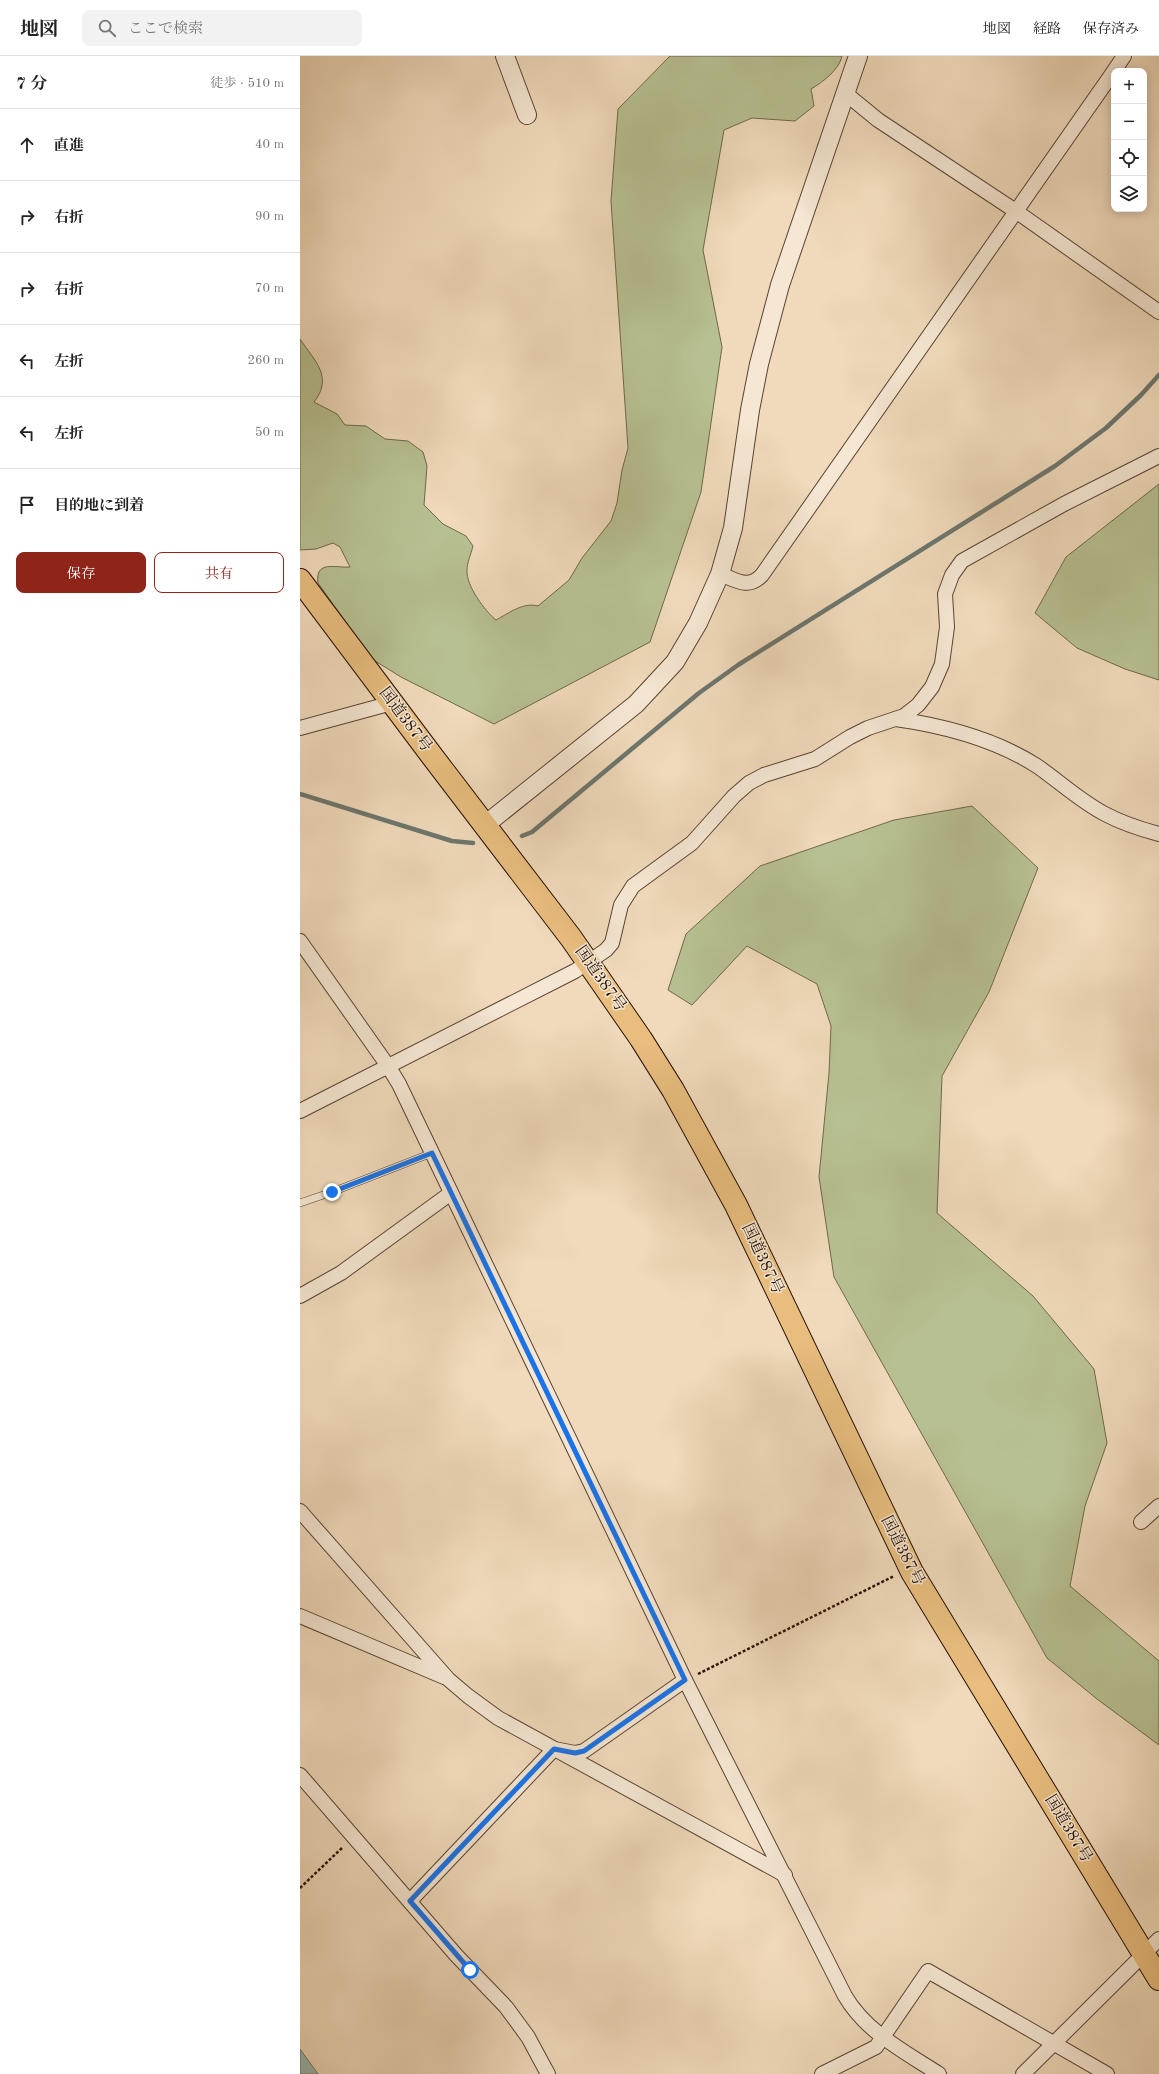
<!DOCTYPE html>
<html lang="ja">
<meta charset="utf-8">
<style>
:root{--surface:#fff;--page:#f2f2f2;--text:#222;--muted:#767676;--line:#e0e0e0;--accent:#8f2418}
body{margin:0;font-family:"Old Standard TT","Noto Serif JP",serif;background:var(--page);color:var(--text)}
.controls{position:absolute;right:12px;top:12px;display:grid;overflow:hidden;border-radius:8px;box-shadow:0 2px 10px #0003}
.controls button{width:36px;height:36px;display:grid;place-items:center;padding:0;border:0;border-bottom:1px solid var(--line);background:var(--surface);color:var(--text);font:20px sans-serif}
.stop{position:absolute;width:12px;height:12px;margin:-9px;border:3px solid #1a73e8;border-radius:50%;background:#fff}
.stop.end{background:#1a73e8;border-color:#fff;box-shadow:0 1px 4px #0008}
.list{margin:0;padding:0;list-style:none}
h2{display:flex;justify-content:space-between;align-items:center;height:52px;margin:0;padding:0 16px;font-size:17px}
h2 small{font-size:13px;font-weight:400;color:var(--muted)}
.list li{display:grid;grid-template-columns:26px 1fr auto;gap:12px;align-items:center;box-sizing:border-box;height:72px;padding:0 16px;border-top:1px solid var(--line)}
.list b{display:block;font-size:15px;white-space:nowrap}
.list em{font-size:13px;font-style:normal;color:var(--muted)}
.actions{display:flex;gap:8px;padding:12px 16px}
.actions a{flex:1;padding:9px 0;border:1px solid var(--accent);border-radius:8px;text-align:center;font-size:14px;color:var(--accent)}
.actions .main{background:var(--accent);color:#fff}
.icon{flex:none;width:22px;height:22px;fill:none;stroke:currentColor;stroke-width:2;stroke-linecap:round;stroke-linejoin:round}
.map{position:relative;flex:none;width:859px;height:2018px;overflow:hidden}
header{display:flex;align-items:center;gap:24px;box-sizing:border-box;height:56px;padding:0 20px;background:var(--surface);border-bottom:1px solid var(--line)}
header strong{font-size:19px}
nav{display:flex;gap:22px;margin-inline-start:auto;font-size:14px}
.search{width:280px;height:36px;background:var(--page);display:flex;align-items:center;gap:10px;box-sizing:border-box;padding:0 14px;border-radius:8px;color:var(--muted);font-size:15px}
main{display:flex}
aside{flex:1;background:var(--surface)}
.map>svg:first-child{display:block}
.green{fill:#b7c092;stroke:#6f684b}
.water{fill:#9bbab4;stroke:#6d766e}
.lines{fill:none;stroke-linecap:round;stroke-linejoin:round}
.stream{stroke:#6d766e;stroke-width:4.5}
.service-casing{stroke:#594332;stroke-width:8}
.minor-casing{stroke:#594332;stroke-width:16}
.tertiary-casing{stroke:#594332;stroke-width:20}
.trunk-casing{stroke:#271104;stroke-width:24}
.path{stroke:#271104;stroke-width:2.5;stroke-dasharray:3 2;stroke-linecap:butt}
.service{stroke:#f5e7d3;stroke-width:7}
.minor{stroke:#f5e7d3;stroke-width:14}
.tertiary{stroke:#f5e7d3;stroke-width:18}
.trunk{stroke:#e8bd7e;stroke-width:22}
.route{stroke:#1a73e8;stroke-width:5}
.labels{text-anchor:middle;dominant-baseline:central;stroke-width:3;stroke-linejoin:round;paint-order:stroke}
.street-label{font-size:16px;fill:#271104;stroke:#f5e7d3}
</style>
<header>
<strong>地図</strong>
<div class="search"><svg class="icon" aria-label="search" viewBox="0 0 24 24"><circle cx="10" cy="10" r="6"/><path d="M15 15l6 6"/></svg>ここで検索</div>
<nav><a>地図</a><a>経路</a><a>保存済み</a></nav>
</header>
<main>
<aside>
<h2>7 分<small>徒歩 · 510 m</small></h2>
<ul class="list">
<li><svg class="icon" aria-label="ahead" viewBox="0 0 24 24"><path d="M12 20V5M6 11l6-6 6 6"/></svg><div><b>直進</b></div><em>40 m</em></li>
<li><svg class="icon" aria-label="right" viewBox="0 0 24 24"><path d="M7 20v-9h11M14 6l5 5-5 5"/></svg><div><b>右折</b></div><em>90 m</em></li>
<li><svg class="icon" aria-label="right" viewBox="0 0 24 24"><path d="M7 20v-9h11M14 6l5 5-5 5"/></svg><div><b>右折</b></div><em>70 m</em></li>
<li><svg class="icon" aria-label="left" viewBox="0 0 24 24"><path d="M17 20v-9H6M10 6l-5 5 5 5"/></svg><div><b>左折</b></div><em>260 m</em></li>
<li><svg class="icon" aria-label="left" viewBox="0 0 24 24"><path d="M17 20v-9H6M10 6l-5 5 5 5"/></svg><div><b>左折</b></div><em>50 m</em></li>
<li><svg class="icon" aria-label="arrive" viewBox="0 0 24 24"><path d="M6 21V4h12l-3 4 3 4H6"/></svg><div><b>目的地に到着</b></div></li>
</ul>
<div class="actions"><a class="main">保存</a><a>共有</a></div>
</aside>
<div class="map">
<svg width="859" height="2018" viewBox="0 0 859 2018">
<rect width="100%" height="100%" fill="#f0dabb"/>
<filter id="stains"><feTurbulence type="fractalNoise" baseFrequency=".005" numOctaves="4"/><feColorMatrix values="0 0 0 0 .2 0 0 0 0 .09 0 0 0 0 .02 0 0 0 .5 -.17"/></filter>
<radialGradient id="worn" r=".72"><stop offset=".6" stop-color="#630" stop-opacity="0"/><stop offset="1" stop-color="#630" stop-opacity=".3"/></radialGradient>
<g class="green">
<path d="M370 0H542C539 14 523 26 511 33L514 50 495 65 452 62 424 74 403 194 422 291 401 436 350 586 194 668 101 621 59 595 57 582 18 527C15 504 35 512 50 511L40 491 33 487 16 493 0 494V283C14 304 34 321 14 346L37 358 45 369 66 370 85 383 108 385 123 396 127 410 124 449 143 468 166 480 173 490C171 498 167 507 167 514 166 530 185 555 196 564 209 557 223 546 238 550L269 524 282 502 311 465 317 447 322 414 328 392 311 145 318 53Z"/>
<polygon points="859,428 859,624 825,613 777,592 735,557 766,501"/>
<polygon points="672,750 738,812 689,936 642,1020 637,1157 733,1240 794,1313 807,1387 785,1450 770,1530 859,1605 859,1689 797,1643 747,1602 534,1221 519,1121 529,1017 531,970 517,928 447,890 392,949 368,934 386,878 460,810 594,764"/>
</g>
<polygon class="water" points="0,1993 18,2018 0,2018"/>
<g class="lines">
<g class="stream">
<polyline points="0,738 152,785 173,787"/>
<polyline points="222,780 232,776 399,637 438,609 755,410 806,372 841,339 859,319"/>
</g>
<g class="service-casing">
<polyline id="service" points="0,1147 32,1136 132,1097"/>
</g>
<g class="minor-casing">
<g id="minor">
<polyline points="814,15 824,0"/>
<polyline points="545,37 578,64 717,156 859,256"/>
<path d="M420 518C436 524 448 534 462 519L814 15"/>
<path d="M596 663C645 670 695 683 737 710 760 726 780 745 805 758 822 767 840 773 859 778"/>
<polyline points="0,672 92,647"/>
<path d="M0 885 88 1010 99 1028 385 1624 545 1940C566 1976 605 1996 639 2018"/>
<polyline points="0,1055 275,915 306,894 312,887 321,849 333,830 392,787 434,740 449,727 464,719 515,703 550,681 568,672 604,660 618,649 632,631 642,608 647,571 645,538 652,519 662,505 764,448 859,400"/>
<polyline points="0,1240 41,1217 151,1137"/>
<polyline points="0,1455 148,1623 168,1640 198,1662 485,1819"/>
<polyline points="841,1466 859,1450"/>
<polyline points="0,1560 144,1621"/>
<polyline points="0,1719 156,1899 206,1951 228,1981 248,2018"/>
<polyline points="110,1845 254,1693 275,1697 284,1695 385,1624"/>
<polyline points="522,2018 576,1991 628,1915 807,2018"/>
<polyline points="723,2018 859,1883"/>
</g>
</g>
<g class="tertiary-casing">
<g id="tertiary">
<polyline points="205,0 227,59"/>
<polyline points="185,769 336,648 375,606 398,567 420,518 433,472 450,354 459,308 480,229 558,0"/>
</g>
</g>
<g class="trunk-casing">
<polyline id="trunk" points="0,524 132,700 271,882 341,983 373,1034 436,1149 612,1516 859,1923"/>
</g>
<g class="path">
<polyline points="398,1618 594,1520"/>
<polyline points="0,1832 43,1791"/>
</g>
<use href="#service" class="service"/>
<use href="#minor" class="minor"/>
<use href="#tertiary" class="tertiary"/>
<use href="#trunk" class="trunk"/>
</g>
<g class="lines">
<polyline class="route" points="32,1136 132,1097 385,1624 284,1695 275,1697 254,1693 110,1845 170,1914"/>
</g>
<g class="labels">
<g class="street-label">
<text transform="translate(105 664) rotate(53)">国道387号</text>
<text transform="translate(300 923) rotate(55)">国道387号</text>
<text transform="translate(462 1203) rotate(65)">国道387号</text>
<text transform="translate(602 1495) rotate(63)">国道387号</text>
<text transform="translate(768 1773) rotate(59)">国道387号</text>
</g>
</g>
<rect width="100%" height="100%" filter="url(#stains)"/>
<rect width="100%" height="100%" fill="url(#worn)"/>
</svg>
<div class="controls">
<button>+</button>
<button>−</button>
<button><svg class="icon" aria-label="locate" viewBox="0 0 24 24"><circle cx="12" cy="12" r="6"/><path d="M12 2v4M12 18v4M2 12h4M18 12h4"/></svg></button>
<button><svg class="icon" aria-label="layers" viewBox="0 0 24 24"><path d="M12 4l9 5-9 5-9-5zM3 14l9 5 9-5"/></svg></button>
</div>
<div class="stop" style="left:170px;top:1914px"></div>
<div class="stop end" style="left:32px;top:1136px"></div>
</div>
</main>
